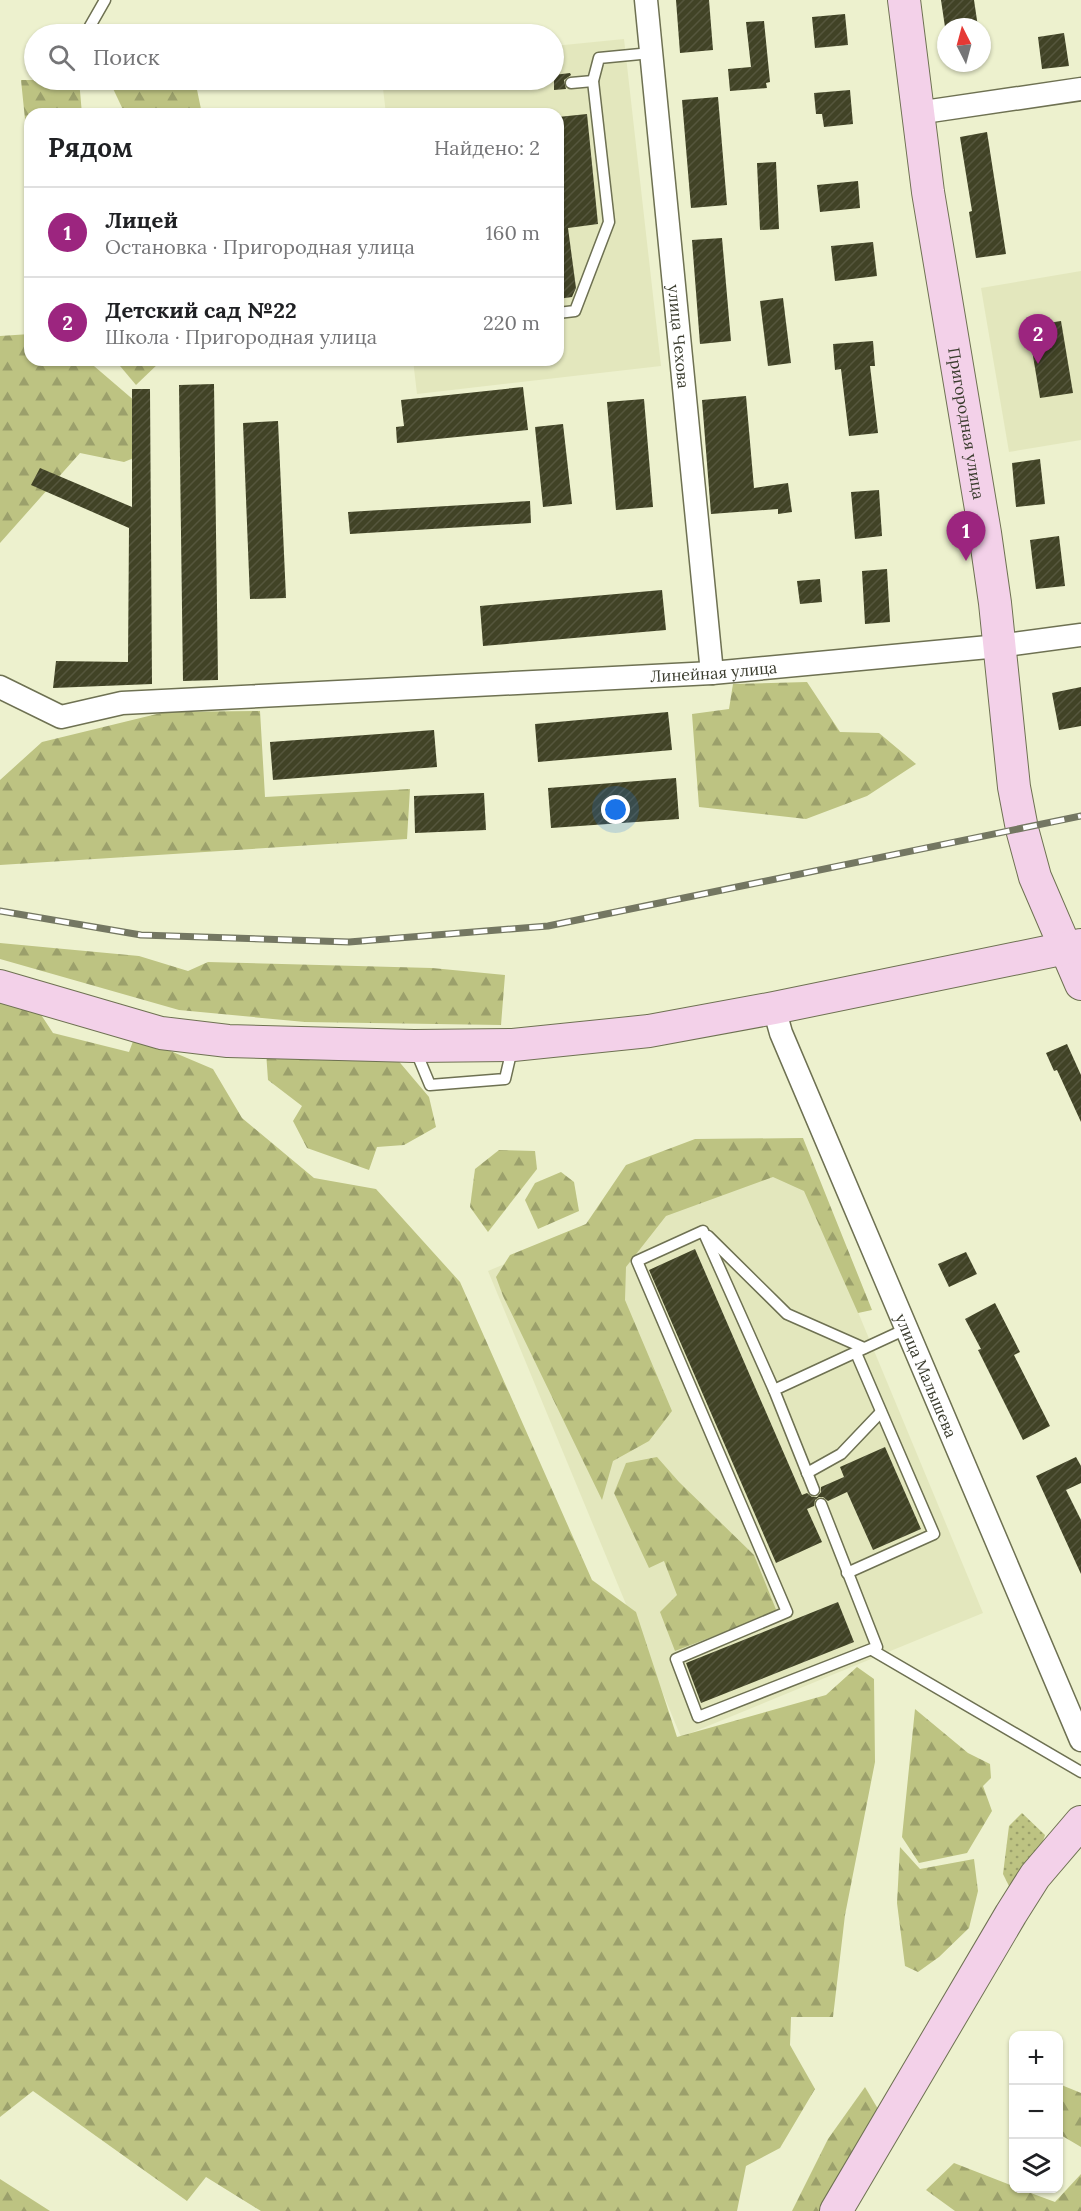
<!DOCTYPE html>
<html lang="ru">
<meta charset="utf-8">
<style>
:root{--surface:#fff;--page:#f6f6f6;--text:#202124;--muted:#757577;--line:#e0e0e0;--accent:#9c257f}
body{margin:0;font-family:Lora,serif;background:var(--page);color:var(--text)}
.controls{position:absolute;right:18px;bottom:18px;display:grid;overflow:hidden;border-radius:12px;box-shadow:0 2px 4px #0004}
.controls button{width:54px;height:54px;display:grid;place-items:center;padding:0;border:0;border-bottom:2px solid var(--line);background:var(--surface);color:var(--text);font:30px sans-serif}
.compass{position:absolute;left:937px;top:18px;width:54px;height:54px;border-radius:50%;background:var(--surface);box-shadow:0 2px 4px #0004;rotate:354deg}
.you{position:absolute;left:616px;top:810px;width:21px;height:21px;margin:-15px;border:4px solid #fff;border-radius:50%;background:#1a73e8;box-shadow:0 0 0 9px #1a73e833}
.badge{display:grid;place-items:center;width:39px;height:39px;border-radius:50%;background:var(--accent);color:#fff;font-size:20px;font-weight:700}
.pin{position:absolute;translate:-50% -50px;filter:drop-shadow(0 2px 3px #0008)}
.pin::after{content:'';position:absolute;top:32px;width:21px;height:18px;background:inherit;clip-path:polygon(0 0,100% 0,50% 100%)}
.list{margin:0;padding:0;list-style:none}
h2{display:flex;justify-content:space-between;align-items:center;height:78px;margin:0;padding:0 24px;font-size:26px}
h2 small{font-size:20px;font-weight:400;color:var(--muted)}
.list li{display:grid;grid-template-columns:39px 1fr auto;gap:18px;align-items:center;box-sizing:border-box;height:90px;padding:0 24px;border-top:2px solid var(--line)}
.list b{display:block;font-size:22px;white-space:nowrap}
.list p{margin:0;font-size:20px;white-space:nowrap;color:var(--muted)}
.list em{font-size:20px;font-style:normal;color:var(--muted)}
.icon{flex:none;width:33px;height:33px;fill:none;stroke:currentColor;stroke-width:2;stroke-linecap:round;stroke-linejoin:round}
.map{position:relative;flex:none;width:1081px;height:2211px;overflow:hidden}
.search{position:absolute;background:var(--surface);box-shadow:0 2px 4px #0004;left:24px;top:24px;width:540px;height:66px;display:flex;align-items:center;gap:15px;box-sizing:border-box;padding:0 21px;border-radius:33px;color:var(--muted);font-size:22px}
.panel{position:absolute;background:var(--surface);box-shadow:0 2px 4px #0004;left:24px;top:108px;width:540px;height:258px;border-radius:18px}
.map>svg:first-child{display:block}
.built{fill:#e3e7bd}
.grass{fill:url(#grass-dots)}
.forest{fill:url(#forest-firs)}
.building{fill:url(#building-hatch)}
.lines{fill:none;stroke-linecap:round;stroke-linejoin:round}
.lane-casing{stroke:#6e7152;stroke-width:13}
.street-casing{stroke:#6e7152;stroke-width:25}
.secondary-casing{stroke:#6e7152;stroke-width:34}
.lane{stroke:#fff;stroke-width:10}
.street{stroke:#fff;stroke-width:22}
.secondary{stroke:#f3d1e9;stroke-width:32}
.rail-casing{stroke:#747762;stroke-width:7}
.rail{stroke:#fff;stroke-width:4.5;stroke-dasharray:14;stroke-linecap:butt}
.labels{text-anchor:middle;dominant-baseline:central;stroke-width:6;stroke-linejoin:round;paint-order:stroke}
.street-label{font-size:16px;fill:#3a3c2e;stroke:#fff}
</style>
<div class="map">
<svg width="1081" height="2211" viewBox="0 0 1081 2211">
<defs>
<pattern id="grass-dots" width="8" height="8" patternUnits="userSpaceOnUse" patternTransform="scale(1.5)"><rect width="8" height="8" fill="#bdc382"/><path d="M2 2h.1M6 6h.1" fill="none" stroke="#9ba06b" stroke-width="1.8" stroke-linecap="round"/></pattern>
<pattern id="forest-firs" width="22" height="20" patternUnits="userSpaceOnUse" patternTransform="scale(1.5)"><rect width="22" height="20" fill="#bdc382"/><path d="M5 1l3.5 6h-7zM16 11l3.5 6h-7z" fill="#9ba06b"/></pattern>
<pattern id="building-hatch" width="6" height="6" patternUnits="userSpaceOnUse" patternTransform="scale(1.5)"><rect width="6" height="6" fill="#414326"/><path d="M-1 1l2-2M0 6l6-6M5 7l2-2" fill="none" stroke="#55563d"/></pattern>
</defs>
<rect width="100%" height="100%" fill="#edf1ce"/>
<g class="built">
<polygon points="624,39 661,366 417,394 413,360 558,360 558,114 386,114 382,80 554,80 554,46"/>
<polygon points="1081,271 1081,440 1009,452 981,288"/>
<polygon points="789,1146 983,1613 681,1737 488,1271"/>
</g>
<polygon class="grass" points="1022,1813 1045,1835 1041,1848 1011,1890 1003,1874 1009,1826"/>
<g class="forest">
<polygon points="21,80 79,80 82,114 30,114 30,168"/>
<polygon points="109,80 195,80 202,114 125,114"/>
<polygon points="30,334 30,360 87,360 136,402 141,455 124,462 80,453 0,543 0,336"/>
<polygon points="115,360 160,360 161,361 136,385"/>
<polygon points="807,682 840,732 879,733 916,764 867,796 806,819 699,807 692,714 729,709 733,684"/>
<polygon points="260,711 265,797 410,789 407,839 0,865 0,780 42,742 165,712"/>
<polygon points="0,943 139,956 188,971 208,962 432,968 505,975 501,1025 305,1022 179,1010 0,959"/>
<polygon points="0,996 34,1004 53,1033 129,1052 135,1036 213,1069 242,1118 314,1178 376,1189 460,1282 592,1580 636,1612 677,1737 826,1695 857,1667 874,1679 875,1762 845,1915 833,2017 791,2017 790,2045 815,2089 780,2148 746,2166 737,2211 261,2211 206,2177 187,2201 33,2091 0,2117"/>
<polygon points="266,1052 396,1058 429,1097 436,1127 404,1145 377,1147 369,1170 307,1148 293,1121 302,1106 268,1080"/>
<polygon points="803,1138 872,1310 858,1313 804,1191 773,1177 666,1216 626,1267 625,1300 672,1411 649,1441 613,1461 602,1500 503,1296 496,1277 510,1255 586,1224 626,1165 695,1139"/>
<polygon points="499,1150 535,1151 537,1169 488,1232 470,1207 475,1169"/>
<polygon points="561,1172 574,1182 579,1211 538,1229 525,1200 535,1183"/>
<polygon points="657,1457 679,1482 754,1555 777,1612 675,1651 660,1612 677,1595 664,1561 649,1568 614,1493 626,1463"/>
<polygon points="915,1709 968,1753 990,1764 991,1778 983,1786 992,1811 967,1853 919,1863 902,1837"/>
<polygon points="900,1847 920,1869 974,1859 978,1891 969,1928 939,1957 918,1972 905,1966 897,1903"/>
<polygon points="1059,2084 1081,2093 1081,2147 1059,2134"/>
<polygon points="865,2087 878,2109 835,2203 829,2211 792,2211 828,2139"/>
<polygon points="954,2163 1013,2186 1014,2188 1020,2189 1055,2202 1081,2174 1081,2211 955,2211 926,2190"/>
<polygon points="0,2179 50,2211 0,2211"/>
</g>
<g class="building">
<polygon points="676,0 709,0 713,50 680,53"/>
<polygon points="941,0 974,0 978,27 945,27"/>
<polygon points="845,14 848,45 815,48 812,17"/>
<polygon points="764,21 770,82 766,83 767,88 730,91 728,69 751,67 746,22"/>
<polygon points="1064,33 1069,66 1042,69 1038,37"/>
<polygon points="570,73 571,75 564,80 566,89 554,90 554,75"/>
<polygon points="850,90 853,124 824,127 822,114 816,114 814,93"/>
<polygon points="718,97 727,205 691,208 682,100"/>
<polygon points="587,114 598,224 568,228 576,288 572,297 558,299 558,117"/>
<polygon points="987,132 1006,254 976,258 969,212 972,211 960,137"/>
<polygon points="776,162 779,229 760,230 757,163"/>
<polygon points="858,181 860,208 820,212 817,185"/>
<polygon points="722,238 731,341 700,344 692,240"/>
<polygon points="873,242 877,276 835,281 831,246"/>
<polygon points="783,298 791,363 768,366 760,301"/>
<polygon points="1061,321 1073,393 1040,398 1028,326"/>
<polygon points="873,341 875,366 870,366 878,433 849,436 841,369 835,370 833,344"/>
<polygon points="214,384 218,680 183,681 179,385"/>
<polygon points="523,387 528,430 397,443 396,427 404,426 401,400"/>
<polygon points="132,389 150,389 152,684 53,688 56,661 128,662 129,528 31,485 40,468 132,507"/>
<polygon points="746,396 754,488 788,483 792,512 778,514 778,509 711,514 702,400"/>
<polygon points="644,399 653,507 616,510 607,402"/>
<polygon points="278,421 286,598 250,599 243,423"/>
<polygon points="563,424 572,504 543,507 535,427"/>
<polygon points="1040,459 1045,504 1016,507 1012,463"/>
<polygon points="879,490 882,536 855,539 851,492"/>
<polygon points="530,501 531,523 350,534 348,512"/>
<polygon points="1059,536 1065,586 1036,589 1030,540"/>
<polygon points="887,569 890,622 865,624 862,571"/>
<polygon points="820,579 822,602 800,604 797,581"/>
<polygon points="662,590 666,630 483,646 480,606"/>
<polygon points="1081,687 1081,726 1059,730 1052,693"/>
<polygon points="668,712 672,750 538,762 535,724"/>
<polygon points="434,730 437,767 273,780 270,742"/>
<polygon points="676,778 679,819 551,828 548,788"/>
<polygon points="484,793 486,830 415,833 414,796"/>
<polygon points="1067,1044 1081,1075 1081,1122 1057,1070 1054,1071 1046,1053"/>
<polygon points="695,1249 802,1495 807,1493 812,1497 817,1497 821,1492 821,1487 844,1477 840,1467 885,1447 921,1529 873,1550 847,1492 828,1501 823,1497 819,1497 815,1500 814,1506 807,1509 822,1542 776,1563 649,1270"/>
<polygon points="966,1252 977,1274 949,1287 938,1264"/>
<polygon points="995,1303 1020,1352 1014,1355 1050,1426 1023,1440 978,1350 981,1349 965,1319"/>
<polygon points="1076,1457 1081,1466 1081,1483 1066,1490 1081,1520 1081,1574 1036,1476"/>
<polygon points="838,1602 854,1642 701,1703 686,1663"/>
</g>
<g class="lines">
<g class="lane-casing">
<g id="lane">
<polyline points="89,28 105,0"/>
<polyline points="571,83 593,81"/>
<polyline points="558,313 575,311 609,222 593,81 599,58 651,53"/>
<polyline points="415,1049 430,1085 505,1079 512,1049"/>
<polyline points="708,1236 787,1314 864,1348"/>
<polyline points="774,1390 703,1231 637,1261 787,1612 676,1659 698,1717 877,1647 821,1504"/>
<polyline points="807,1473 841,1454 881,1412"/>
<polyline points="814,1490 774,1390 906,1329"/>
<polyline points="847,1573 934,1534 856,1353"/>
<polyline points="872,1650 1081,1772"/>
</g>
</g>
<g class="street-casing">
<g id="street">
<path id="s1" d="M646 0 712 673"/>
<polyline points="917,113 1081,89"/>
<path id="s2" d="M0 687 61 717 122 703 712 673 999 646 1081 635"/>
<path id="s3" d="M774 1008 781 1033 1081 1740"/>
</g>
</g>
<g class="secondary-casing">
<g id="secondary">
<path id="s4" d="M904 0 928 192 985 533 995 603 1014 787 1022 829 1035 877 1081 984"/>
<polyline points="0,986 161,1033 228,1041 414,1046 513,1045 649,1031 774,1008 1081,945"/>
<polyline points="836,2211 1011,1914 1035,1876 1081,1822"/>
</g>
</g>
<use href="#lane" class="lane"/>
<use href="#street" class="street"/>
<use href="#secondary" class="secondary"/>
<g class="rail-casing">
<polyline id="rail" points="0,911 141,935 349,942 548,926 1081,816"/>
</g>
<use href="#rail" class="rail"/>
</g>
<g class="labels">
<g class="street-label">
<text stroke="none"><textPath href="#s1" startOffset="338">улица Чехова</textPath></text>
<text stroke="none"><textPath href="#s4" startOffset="428">Пригородная улица</textPath></text>
<text stroke="none"><textPath href="#s2" startOffset="723">Линейная улица</textPath></text>
<text stroke="none"><textPath href="#s3" startOffset="398">улица Малышева</textPath></text>
</g>
</g>
</svg>
<div class="controls">
<button>+</button>
<button>−</button>
<button><svg class="icon" aria-label="layers" viewBox="0 0 24 24"><path d="M12 4l9 5-9 5-9-5zM3 14l9 5 9-5"/></svg></button>
</div>
<svg class="compass" viewBox="-18 -18 36 36"><path d="M0-13l5 13h-10z" fill="#e53935"/><path d="M0 13l5-13h-10z" fill="#757577"/></svg>
<div class="you"></div>
<div class="pin badge" style="left:966px;top:561px">1</div>
<div class="pin badge" style="left:1038px;top:364px">2</div>
<div class="search"><svg class="icon" aria-label="search" viewBox="0 0 24 24"><circle cx="10" cy="10" r="6"/><path d="M15 15l6 6"/></svg>Поиск</div>
<section class="panel">
<h2>Рядом<small>Найдено: 2</small></h2>
<ul class="list">
<li><span class="badge">1</span><div><b>Лицей</b><p>Остановка · Пригородная улица</p></div><em>160 m</em></li>
<li><span class="badge">2</span><div><b>Детский сад №22</b><p>Школа · Пригородная улица</p></div><em>220 m</em></li>
</ul>
</section>
</div>
